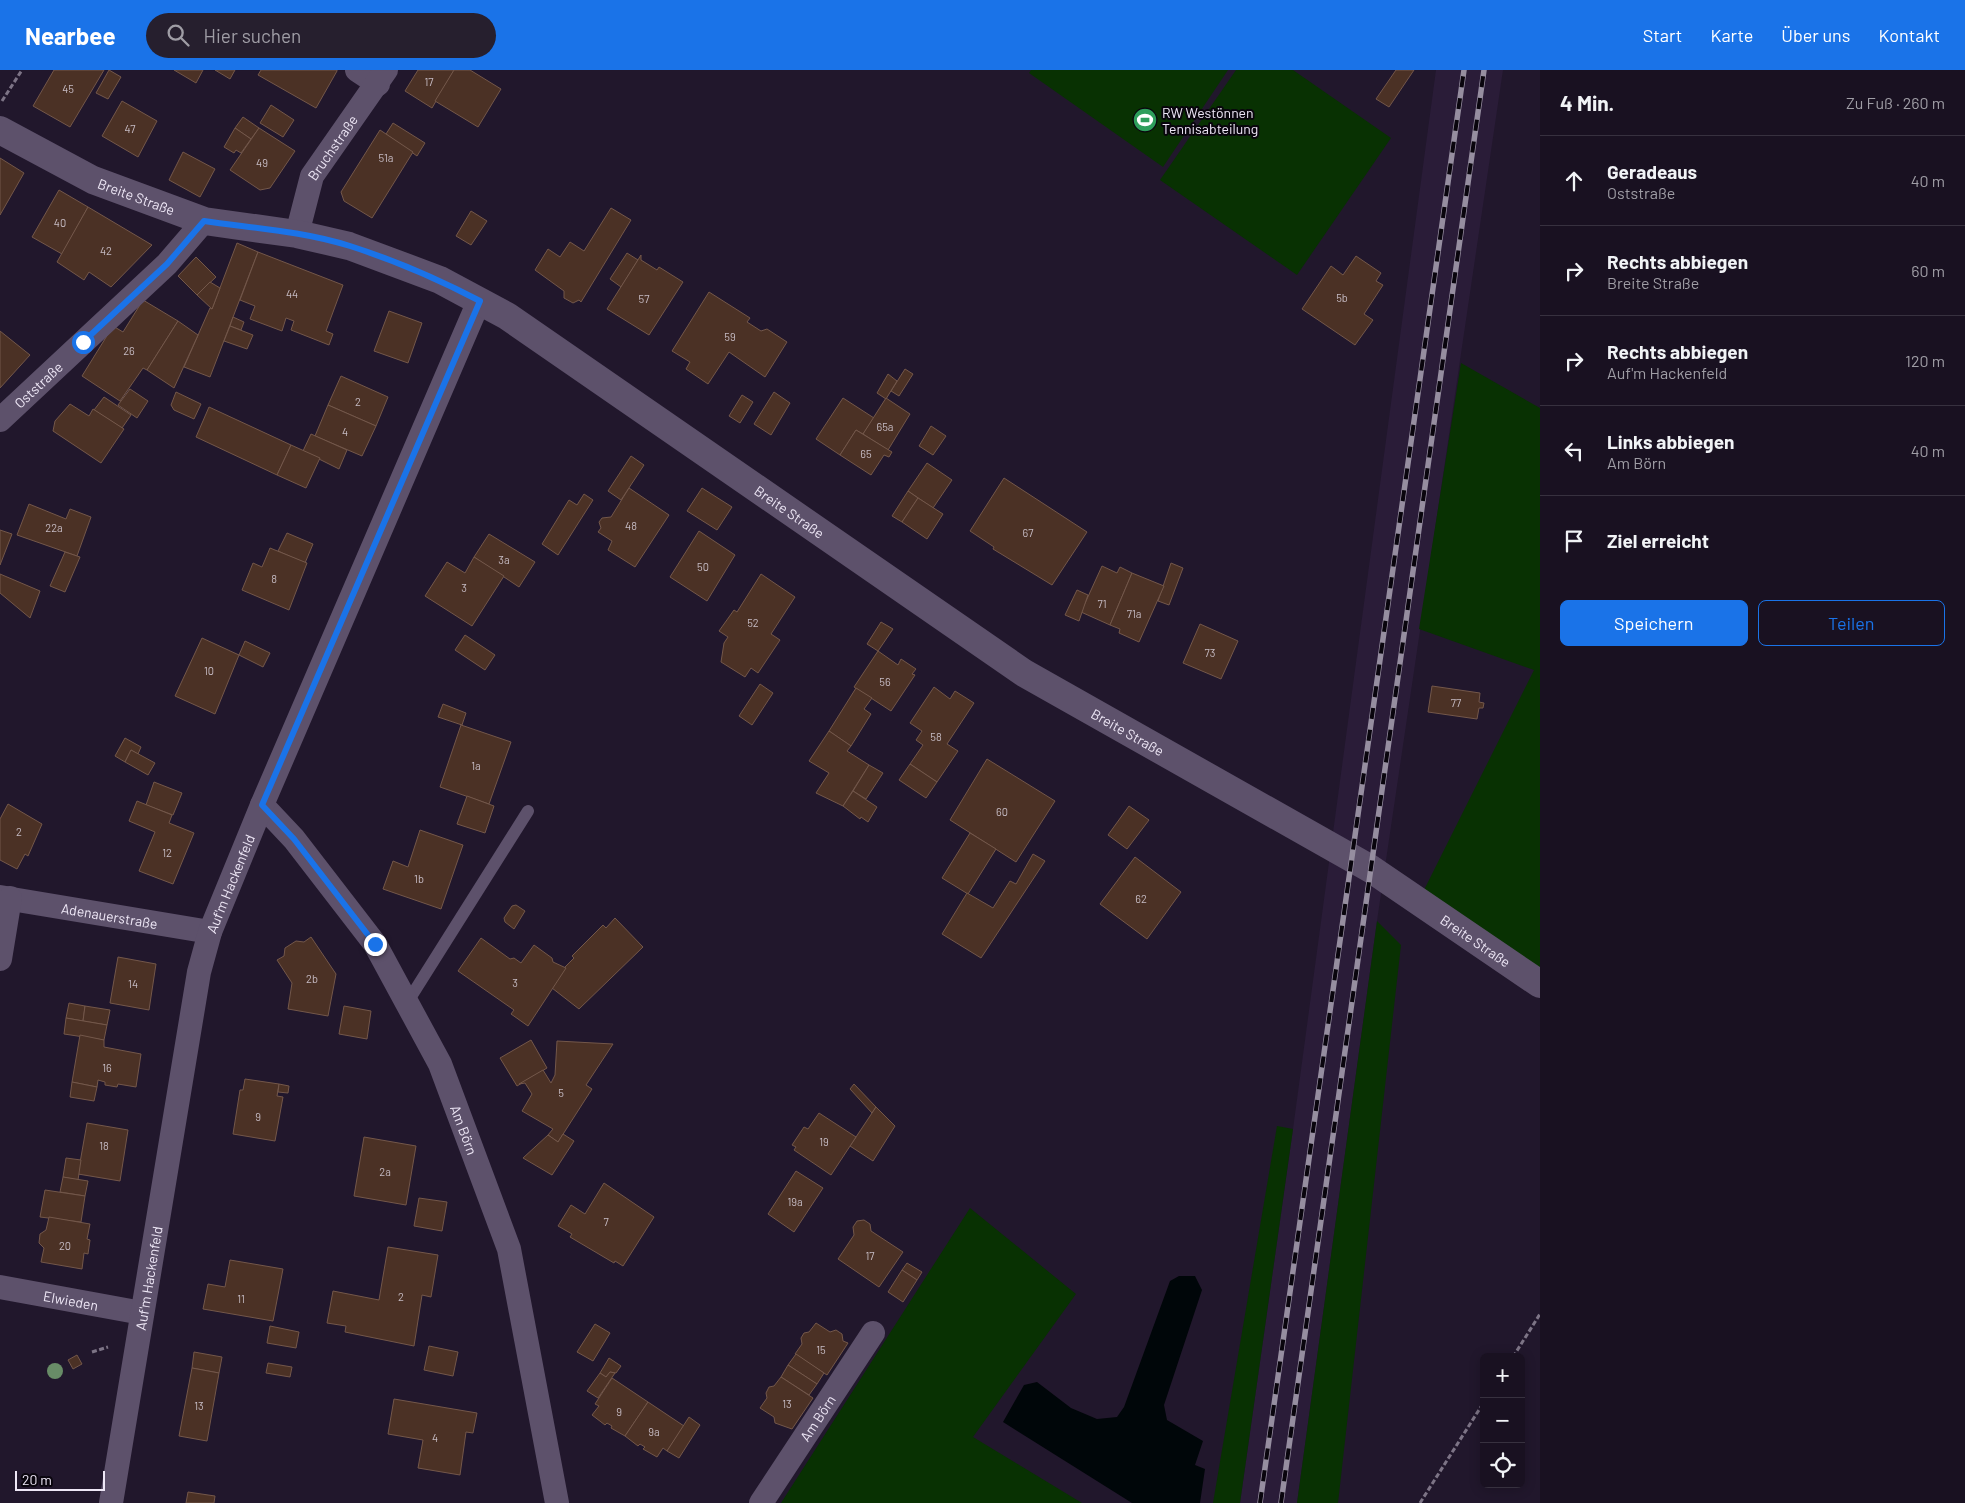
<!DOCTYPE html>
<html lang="de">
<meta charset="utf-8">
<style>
:root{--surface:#191121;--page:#261f2e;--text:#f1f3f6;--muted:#9f9da5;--line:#37313f;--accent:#1a73e8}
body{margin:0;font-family:Barlow,sans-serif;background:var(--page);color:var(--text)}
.controls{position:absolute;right:15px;bottom:15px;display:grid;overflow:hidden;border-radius:8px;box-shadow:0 2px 12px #0003}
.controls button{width:45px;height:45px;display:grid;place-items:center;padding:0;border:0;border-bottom:1px solid var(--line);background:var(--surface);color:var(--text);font:25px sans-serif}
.scale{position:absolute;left:15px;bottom:12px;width:90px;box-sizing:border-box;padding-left:5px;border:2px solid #eee7f6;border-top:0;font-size:14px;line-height:18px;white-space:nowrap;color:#eee7f6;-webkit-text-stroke:4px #09050d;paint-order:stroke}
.stop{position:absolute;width:15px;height:15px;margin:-11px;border:4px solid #1a73e8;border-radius:50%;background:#fff}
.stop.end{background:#1a73e8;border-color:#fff;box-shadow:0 1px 5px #0008}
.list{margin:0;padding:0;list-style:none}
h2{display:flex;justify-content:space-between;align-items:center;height:65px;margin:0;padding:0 20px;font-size:21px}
h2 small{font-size:16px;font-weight:400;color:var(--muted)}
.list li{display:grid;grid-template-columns:32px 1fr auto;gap:15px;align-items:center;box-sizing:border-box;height:90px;padding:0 20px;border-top:1px solid var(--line)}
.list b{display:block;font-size:19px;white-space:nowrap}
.list p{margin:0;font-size:16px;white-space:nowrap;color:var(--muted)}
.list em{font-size:16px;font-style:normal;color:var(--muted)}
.actions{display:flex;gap:10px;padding:15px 20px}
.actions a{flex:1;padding:11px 0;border:1px solid var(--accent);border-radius:8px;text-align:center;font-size:18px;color:var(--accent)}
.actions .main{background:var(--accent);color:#fff}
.icon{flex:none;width:28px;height:28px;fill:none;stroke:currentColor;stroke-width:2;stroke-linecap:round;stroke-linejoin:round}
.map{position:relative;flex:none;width:1540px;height:1433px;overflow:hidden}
header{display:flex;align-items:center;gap:30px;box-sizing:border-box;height:70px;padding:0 25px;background:var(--accent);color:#fff}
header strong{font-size:24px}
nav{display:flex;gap:28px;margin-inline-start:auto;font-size:18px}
.search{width:350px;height:45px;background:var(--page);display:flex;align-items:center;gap:12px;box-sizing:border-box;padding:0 18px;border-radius:28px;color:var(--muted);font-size:19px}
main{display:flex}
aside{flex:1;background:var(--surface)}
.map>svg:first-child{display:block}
.built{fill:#2a1c38}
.grass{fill:#083102}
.water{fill:#000609}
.building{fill:#4b3125;stroke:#73574a}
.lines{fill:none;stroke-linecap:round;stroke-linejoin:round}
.path{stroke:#7d7486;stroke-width:3;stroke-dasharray:5 2.5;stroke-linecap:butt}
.service{stroke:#5d516b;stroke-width:12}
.minor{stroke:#5d516b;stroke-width:24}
.tertiary{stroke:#5d516b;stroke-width:28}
.rail-casing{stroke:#968ea0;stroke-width:5.5}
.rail{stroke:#09050d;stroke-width:4;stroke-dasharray:11;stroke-linecap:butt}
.tree{fill:#688c67}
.route{stroke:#1a73e8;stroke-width:6}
.labels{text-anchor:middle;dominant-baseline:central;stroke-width:4;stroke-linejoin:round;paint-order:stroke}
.number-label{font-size:11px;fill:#c5bac2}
.poi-label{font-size:14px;fill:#eee7f6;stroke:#09050d;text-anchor:start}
.street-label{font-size:14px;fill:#eee7f6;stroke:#09050d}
</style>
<header>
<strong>Nearbee</strong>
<div class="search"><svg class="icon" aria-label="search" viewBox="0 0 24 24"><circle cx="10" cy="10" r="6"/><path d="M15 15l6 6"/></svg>Hier suchen</div>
<nav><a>Start</a><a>Karte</a><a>Über uns</a><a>Kontakt</a></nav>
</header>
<main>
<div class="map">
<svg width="1540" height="1433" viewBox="0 0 1540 1433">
<rect width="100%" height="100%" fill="#21172c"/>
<polygon class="built" points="1436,0 1503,0 1377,851 1297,1433 1240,1433 1293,1059"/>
<g class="grass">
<polygon points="1031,0 1228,0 1163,97 1029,3"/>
<polygon points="1236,0 1293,0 1391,68 1297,205 1160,110"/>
<polygon points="1461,293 1540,338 1540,901 1423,822 1534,600 1419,559"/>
<polygon points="1377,851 1401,875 1338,1433 1297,1433"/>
<polygon points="1277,1056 1293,1059 1240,1433 1213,1433"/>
<polygon points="970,1138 1076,1224 973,1367 1082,1433 781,1433"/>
</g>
<polygon class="water" points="1179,1206 1195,1206 1202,1220 1164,1335 1167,1350 1203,1371 1195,1395 1205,1399 1200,1433 1132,1433 1003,1352 1024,1315 1037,1312 1071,1338 1097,1349 1117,1347 1124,1337 1170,1211"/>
<g class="building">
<polygon points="54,0 104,0 70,57 33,36"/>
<polygon points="109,0 121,7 108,29 96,23"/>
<polygon points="174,0 203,0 196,13"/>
<polygon points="215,0 235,0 230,9"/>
<polygon points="261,0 337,0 337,1 316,38 258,5"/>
<polygon points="418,0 454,0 432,38 405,21"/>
<polygon points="454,0 470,0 501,19 478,57 435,31"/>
<polygon points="1396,0 1414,0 1389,37 1376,29"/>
<polygon points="122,31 157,51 138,87 102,66"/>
<polygon points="271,35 294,50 283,67 260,53"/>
<polygon points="243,47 259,58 251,69 235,58"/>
<polygon points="393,53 425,73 417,86 386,64"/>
<polygon points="235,58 251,69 241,83 236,80 234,83 224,77"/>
<polygon points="259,58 295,81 270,118 260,120 230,100"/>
<polygon points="380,60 413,82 372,148 344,131 341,122"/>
<polygon points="183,82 215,99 200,127 169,110"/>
<polygon points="0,88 24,103 0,145"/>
<polygon points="59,120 88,137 62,184 32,167"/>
<polygon points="88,137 152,175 111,217 89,202 84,210 57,192"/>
<polygon points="611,138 631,150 581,232 579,230 573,233 564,228 564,221 535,200 548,179 560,187 570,172 584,181"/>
<polygon points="471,141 487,151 471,175 456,166"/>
<polygon points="237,173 258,182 210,307 184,297 210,238 212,239"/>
<polygon points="258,182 343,215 326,261 333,264 329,275 291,260 294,251 286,248 282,261 250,249 255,236 240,230"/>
<polygon points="627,183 638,190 621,217 610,209"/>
<polygon points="641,185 641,190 657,200 659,197 683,212 649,265 607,239"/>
<polygon points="1356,186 1381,203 1376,211 1383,215 1364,244 1373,250 1355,275 1302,239 1331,196 1343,205"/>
<polygon points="196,187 216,207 197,225 178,206"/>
<polygon points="210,212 220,218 212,239 197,225"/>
<polygon points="709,222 750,248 747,252 761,261 767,259 787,272 765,307 729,282 708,314 686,299 690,292 672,281"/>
<polygon points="143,230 178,251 147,300 143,298 120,331 82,306 113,256 123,262"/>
<polygon points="389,241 422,253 408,293 374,281"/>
<polygon points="233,247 244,252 241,260 230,256"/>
<polygon points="178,251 198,265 174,318 147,300"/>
<polygon points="230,256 253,265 247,279 224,271"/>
<polygon points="0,261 30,285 0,318"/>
<polygon points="905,299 913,304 899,326 891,321"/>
<polygon points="888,304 897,311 886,329 877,323"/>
<polygon points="341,306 388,327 376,356 328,335"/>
<polygon points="130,319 148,331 137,348 118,335"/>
<polygon points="176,322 201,334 194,349 174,340 171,335"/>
<polygon points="774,322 790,333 771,365 754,354"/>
<polygon points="742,325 753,332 740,353 729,346"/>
<polygon points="104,327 131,345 122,358 94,340"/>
<polygon points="843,328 874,348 863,364 856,360 840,385 816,369"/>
<polygon points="886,328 910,344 888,380 863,364"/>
<polygon points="70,334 89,346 93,339 124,359 101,393 53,361 55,351"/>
<polygon points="328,335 376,356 362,386 315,366"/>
<polygon points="209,337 291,375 277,405 196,367"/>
<polygon points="931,356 946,366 933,385 919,376"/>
<polygon points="856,360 892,382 889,387 884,385 871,405 840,385"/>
<polygon points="311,364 347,380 339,399 303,381"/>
<polygon points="291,375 320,388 306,418 277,405"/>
<polygon points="631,386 644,395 621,430 608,421"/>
<polygon points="927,393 952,410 933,438 908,421"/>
<polygon points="1004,408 1087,462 1052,515 993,479 994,477 970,461"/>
<polygon points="629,418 669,445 635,497 608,480 612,471 598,462 601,458 599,452 602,448 611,447"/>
<polygon points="702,418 732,437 717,460 687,441"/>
<polygon points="908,421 918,428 902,452 892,446"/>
<polygon points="584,424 593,430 558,485 542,474 569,430 577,435"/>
<polygon points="918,428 943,444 927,469 902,452"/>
<polygon points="29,434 66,449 70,439 91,447 77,486 17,465"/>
<polygon points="0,460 12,464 0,495"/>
<polygon points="699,461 735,485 707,531 670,507"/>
<polygon points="287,463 313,474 305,493 278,481"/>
<polygon points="489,464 535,492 519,517 474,487"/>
<polygon points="270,478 307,493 289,540 242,520 253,493 262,497"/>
<polygon points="65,482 80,487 65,522 50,516"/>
<polygon points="474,487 504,506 472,556 425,526 447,492 465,503"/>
<polygon points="1171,493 1183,498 1169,535 1158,531"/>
<polygon points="1102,496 1117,503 1120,497 1132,503 1110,555 1081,542"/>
<polygon points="1132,503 1164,516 1139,572 1119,563 1120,559 1110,555"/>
<polygon points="0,504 40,521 30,548 0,523"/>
<polygon points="761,504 795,527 771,564 780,570 758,603 751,598 745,607 721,592 724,573 728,567 719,561 734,540 737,542"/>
<polygon points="1077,520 1088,525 1079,551 1065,545"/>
<polygon points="881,552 893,559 878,581 867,574"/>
<polygon points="1200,554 1238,571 1221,609 1183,593"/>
<polygon points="465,565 495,585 485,600 455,580"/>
<polygon points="202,568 239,585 215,644 175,626"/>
<polygon points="245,571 270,583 263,597 239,585"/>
<polygon points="878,581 898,595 901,589 916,599 912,604 915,605 891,641 854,617"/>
<polygon points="760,614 773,623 752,655 739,646"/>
<polygon points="1432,616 1480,623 1479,632 1484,633 1483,638 1479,638 1477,649 1428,642"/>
<polygon points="934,617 950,629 955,621 974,633 947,674 958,681 937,712 910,694 923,675 916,670 922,661 910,653"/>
<polygon points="856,618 872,628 864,639 871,644 851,676 829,661"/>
<polygon points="443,634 466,643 462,655 438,647"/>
<polygon points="461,655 511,672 489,734 440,717"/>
<polygon points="829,661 851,676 847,681 869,695 843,736 816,723 829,703 809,691"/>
<polygon points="125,668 141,677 138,684 131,680 125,692 115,686"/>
<polygon points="131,680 155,693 148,705 125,692"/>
<polygon points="987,689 1055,731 1016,792 950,750"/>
<polygon points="910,694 937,712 926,728 899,710"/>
<polygon points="869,695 883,703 866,729 853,721"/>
<polygon points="154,712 182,723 173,745 146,735"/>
<polygon points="853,721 877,737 868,752 861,747 860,749 843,736"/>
<polygon points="467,726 494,736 485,763 457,754"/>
<polygon points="137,731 172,745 169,753 194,763 173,814 139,801 155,762 129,751"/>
<polygon points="8,734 42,754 28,786 25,784 17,799 0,790 0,749"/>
<polygon points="1129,736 1149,750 1127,779 1108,765"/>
<polygon points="420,760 463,775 441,839 383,819 393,791 408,797"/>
<polygon points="970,763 996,779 968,824 942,808"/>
<polygon points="1033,784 1045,791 981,888 942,864 967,823 993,838 1010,811 1016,814"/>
<polygon points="1135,787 1181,822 1147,869 1100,834"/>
<polygon points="516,835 525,841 514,859 505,852 504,848 512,836"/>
<polygon points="615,848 643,877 579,939 552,918 565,897 574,888 572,886 603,855 606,858"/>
<polygon points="311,867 336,904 328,946 288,939 292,913 277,890 284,886 285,878 296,871 304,872"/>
<polygon points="481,868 510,889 514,888 521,893 534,875 552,888 553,892 566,898 528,956 511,944 514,940 458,901"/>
<polygon points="118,887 156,894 149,940 110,933"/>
<polygon points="69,933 85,936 83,951 66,948"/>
<polygon points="85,936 110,940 107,955 83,951"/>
<polygon points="344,936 371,941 367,969 339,964"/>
<polygon points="66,948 107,955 104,970 64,964"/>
<polygon points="80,965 104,970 104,977 141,984 136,1017 118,1014 117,1017 105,1015 105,1012 98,1010 97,1017 72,1012"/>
<polygon points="531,970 547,998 517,1016 500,988"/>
<polygon points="557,971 613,974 586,1015 592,1019 558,1072 548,1065 553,1059 522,1041 532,1024 525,1013 519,1014 543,1000 551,1013 555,1005"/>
<polygon points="245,1009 279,1014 277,1026 283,1027 275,1071 233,1064 240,1020 243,1020"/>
<polygon points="72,1012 97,1017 94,1031 70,1027"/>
<polygon points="279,1014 289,1016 288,1023 278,1022"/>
<polygon points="854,1014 876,1037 872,1043 850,1019"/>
<polygon points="876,1037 895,1056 873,1091 850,1076"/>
<polygon points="819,1043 856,1067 831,1105 794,1080 796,1077 792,1075 804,1057 808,1059"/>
<polygon points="87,1053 128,1060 120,1111 78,1104"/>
<polygon points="563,1064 574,1071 552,1105 523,1088 548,1065 558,1072"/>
<polygon points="364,1067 416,1076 406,1135 354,1126"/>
<polygon points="66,1088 81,1090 78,1110 63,1107"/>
<polygon points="796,1101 823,1118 794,1162 768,1144"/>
<polygon points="63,1107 88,1111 85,1126 60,1122"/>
<polygon points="604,1113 654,1147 623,1196 615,1191 614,1193 570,1167 572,1164 558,1156 571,1135 585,1144"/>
<polygon points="45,1120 85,1126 81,1152 40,1147"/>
<polygon points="419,1128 447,1132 442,1161 414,1156"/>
<polygon points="49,1147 90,1154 87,1169 90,1170 88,1184 84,1183 82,1199 41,1192 44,1178 39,1173 40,1164 46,1160"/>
<polygon points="864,1150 870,1154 871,1161 903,1182 879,1217 838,1189 854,1165 853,1157 857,1151"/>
<polygon points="388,1177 438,1185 431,1227 422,1225 414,1276 345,1262 346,1256 327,1253 333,1221 379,1230"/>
<polygon points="230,1190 283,1199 273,1251 203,1239 208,1214 225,1217"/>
<polygon points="907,1193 922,1202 917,1210 902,1200"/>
<polygon points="902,1200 917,1210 903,1232 888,1222"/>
<polygon points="816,1253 830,1262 836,1260 842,1264 843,1271 848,1273 827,1305 795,1284 802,1274 801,1268 804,1263 809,1262"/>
<polygon points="595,1254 610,1263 593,1291 577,1282"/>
<polygon points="270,1256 299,1262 296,1278 267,1273"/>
<polygon points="429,1276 458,1282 453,1306 424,1300"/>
<polygon points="194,1282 222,1287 219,1303 192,1298"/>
<polygon points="796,1284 824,1303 817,1314 788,1295"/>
<polygon points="77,1285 82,1294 73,1299 68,1290"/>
<polygon points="609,1288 621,1296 616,1303 610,1302 606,1307 600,1303"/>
<polygon points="268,1293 292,1297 290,1307 266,1303"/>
<polygon points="788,1295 817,1314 809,1325 781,1307"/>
<polygon points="192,1298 219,1303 207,1371 179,1366"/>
<polygon points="610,1302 615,1303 598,1328 587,1321 600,1303 606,1307"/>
<polygon points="781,1307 813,1328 792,1359 775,1353 774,1347 760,1338 767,1328 766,1323 769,1317 774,1316"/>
<polygon points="612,1308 648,1332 625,1366 611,1358 612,1356 607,1353 605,1355 592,1345 599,1336 595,1334"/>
<polygon points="394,1329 477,1343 473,1363 466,1362 460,1405 418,1398 423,1370 388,1364"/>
<polygon points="648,1332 684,1356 667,1381 663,1378 657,1387 643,1379 645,1377 640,1374 638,1376 625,1366"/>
<polygon points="689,1347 700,1355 679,1388 667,1381"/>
<polygon points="188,1422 215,1426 214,1433 186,1433"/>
</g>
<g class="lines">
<g class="path">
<polyline points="2,31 22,0"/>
<polyline points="92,1282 108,1277"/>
<polyline points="1513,1287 1540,1244"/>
<polyline points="1420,1433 1484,1332"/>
</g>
<polyline class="service" points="407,933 528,741"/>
<g class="minor">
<polyline points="357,0 378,14"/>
<path id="s1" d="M297 164 312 106 386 0"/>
<path id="s2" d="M0 350 167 194 204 151"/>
<path id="s3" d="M262 735 294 769 375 874 440 994 509 1179 557 1433"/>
<path id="s4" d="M0 827 210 862"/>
<polyline points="0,889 10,828"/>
<path id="s5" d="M0 1217 142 1243"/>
<path id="s6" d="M111 1433 199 902 210 862 262 735 479 231"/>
<path id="s7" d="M761 1433 873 1263"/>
</g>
<path class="tertiary" id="s8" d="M0 60 93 110 204 151 297 164 349 176 440 210 507 246 1024 603 1371 799 1540 914"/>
<g class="rail-casing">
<g id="rail">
<polyline points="1260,1433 1464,0"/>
<polyline points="1281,1433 1484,0"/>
</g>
</g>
<use href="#rail" class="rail"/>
</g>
<circle class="tree" cx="55" cy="1301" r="8"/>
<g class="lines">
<path class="route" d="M83 272 167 194 204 151C252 158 303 161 350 176 394 190 438 209 480 231L262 735 294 769 375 874"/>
</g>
<defs>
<g id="stadium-disc" transform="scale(1.25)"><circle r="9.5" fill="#2e9e5b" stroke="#09050d"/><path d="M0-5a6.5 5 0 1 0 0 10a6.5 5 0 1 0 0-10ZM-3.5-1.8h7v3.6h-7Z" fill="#fff"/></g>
</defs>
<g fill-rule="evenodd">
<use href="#stadium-disc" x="1145" y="50"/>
</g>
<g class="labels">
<g class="number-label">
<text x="429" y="11">17</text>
<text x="68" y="18">45</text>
<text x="130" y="58">47</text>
<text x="386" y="87">51a</text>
<text x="262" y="92">49</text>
<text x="60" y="152">40</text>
<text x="106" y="180">42</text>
<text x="292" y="223">44</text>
<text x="1342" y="227">5b</text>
<text x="644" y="228">57</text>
<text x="730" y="266">59</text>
<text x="129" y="280">26</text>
<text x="358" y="331">2</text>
<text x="885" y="356">65a</text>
<text x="345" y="361">4</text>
<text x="866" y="383">65</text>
<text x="631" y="455">48</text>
<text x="54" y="457">22a</text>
<text x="1028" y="462">67</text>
<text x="504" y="489">3a</text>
<text x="703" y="496">50</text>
<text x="274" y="508">8</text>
<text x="464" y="517">3</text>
<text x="1102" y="533">71</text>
<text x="1134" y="543">71a</text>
<text x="753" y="552">52</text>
<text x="1210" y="582">73</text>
<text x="209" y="600">10</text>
<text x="885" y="611">56</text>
<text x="1456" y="632">77</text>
<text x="936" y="666">58</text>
<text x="476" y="695">1a</text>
<text x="1002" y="741">60</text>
<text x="19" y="761">2</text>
<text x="167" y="782">12</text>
<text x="419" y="808">1b</text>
<text x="1141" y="828">62</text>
<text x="312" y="908">2b</text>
<text x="515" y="912">3</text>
<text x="133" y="913">14</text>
<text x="107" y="997">16</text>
<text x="561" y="1022">5</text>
<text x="258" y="1046">9</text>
<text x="824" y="1071">19</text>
<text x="104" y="1075">18</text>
<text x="385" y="1101">2a</text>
<text x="795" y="1131">19a</text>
<text x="606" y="1151">7</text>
<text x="65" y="1175">20</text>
<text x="870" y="1185">17</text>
<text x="401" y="1226">2</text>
<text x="241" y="1228">11</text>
<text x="821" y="1279">15</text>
<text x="787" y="1333">13</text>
<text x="199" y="1335">13</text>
<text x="619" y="1341">9</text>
<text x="654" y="1361">9a</text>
<text x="435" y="1367">4</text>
</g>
<g class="poi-label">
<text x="1162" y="42">RW Westönnen<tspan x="1162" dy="16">Tennisabteilung</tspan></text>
</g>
<g class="street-label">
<text stroke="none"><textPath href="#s1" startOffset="95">Bruchstraße</textPath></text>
<text stroke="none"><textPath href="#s8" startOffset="152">Breite Straße</textPath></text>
<text stroke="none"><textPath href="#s2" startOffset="52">Oststraße</textPath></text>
<text stroke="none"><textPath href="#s8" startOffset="888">Breite Straße</textPath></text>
<text stroke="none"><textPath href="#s8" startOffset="1292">Breite Straße</textPath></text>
<text stroke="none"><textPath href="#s6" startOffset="632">Auf'm Hackenfeld</textPath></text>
<text stroke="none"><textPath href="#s4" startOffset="111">Adenauerstraße</textPath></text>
<text stroke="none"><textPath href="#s8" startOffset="1698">Breite Straße</textPath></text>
<text stroke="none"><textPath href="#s3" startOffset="386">Am Börn</textPath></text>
<text stroke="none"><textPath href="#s6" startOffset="228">Auf'm Hackenfeld</textPath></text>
<text stroke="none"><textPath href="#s5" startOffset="72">Elwieden</textPath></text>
<text stroke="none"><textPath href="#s7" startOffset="102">Am Börn</textPath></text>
</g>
</g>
</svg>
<div class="controls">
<button>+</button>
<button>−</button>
<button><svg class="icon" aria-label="locate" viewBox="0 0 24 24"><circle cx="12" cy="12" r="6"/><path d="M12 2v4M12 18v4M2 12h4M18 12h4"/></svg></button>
</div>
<div class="scale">20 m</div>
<div class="stop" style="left:83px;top:272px"></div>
<div class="stop end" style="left:375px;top:874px"></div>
</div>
<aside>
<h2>4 Min.<small>Zu Fuß · 260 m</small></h2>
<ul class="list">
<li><svg class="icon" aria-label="ahead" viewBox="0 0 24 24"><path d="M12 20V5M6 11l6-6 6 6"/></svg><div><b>Geradeaus</b><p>Oststraße</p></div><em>40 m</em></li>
<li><svg class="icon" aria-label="right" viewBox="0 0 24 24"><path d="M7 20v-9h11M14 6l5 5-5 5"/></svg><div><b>Rechts abbiegen</b><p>Breite Straße</p></div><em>60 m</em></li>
<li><svg class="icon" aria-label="right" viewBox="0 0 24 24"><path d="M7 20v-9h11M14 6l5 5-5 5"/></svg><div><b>Rechts abbiegen</b><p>Auf'm Hackenfeld</p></div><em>120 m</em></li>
<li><svg class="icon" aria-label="left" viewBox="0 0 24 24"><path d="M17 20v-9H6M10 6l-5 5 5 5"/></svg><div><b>Links abbiegen</b><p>Am Börn</p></div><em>40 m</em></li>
<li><svg class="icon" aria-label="arrive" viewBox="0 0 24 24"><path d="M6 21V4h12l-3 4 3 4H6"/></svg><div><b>Ziel erreicht</b></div></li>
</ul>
<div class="actions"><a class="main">Speichern</a><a>Teilen</a></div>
</aside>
</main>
